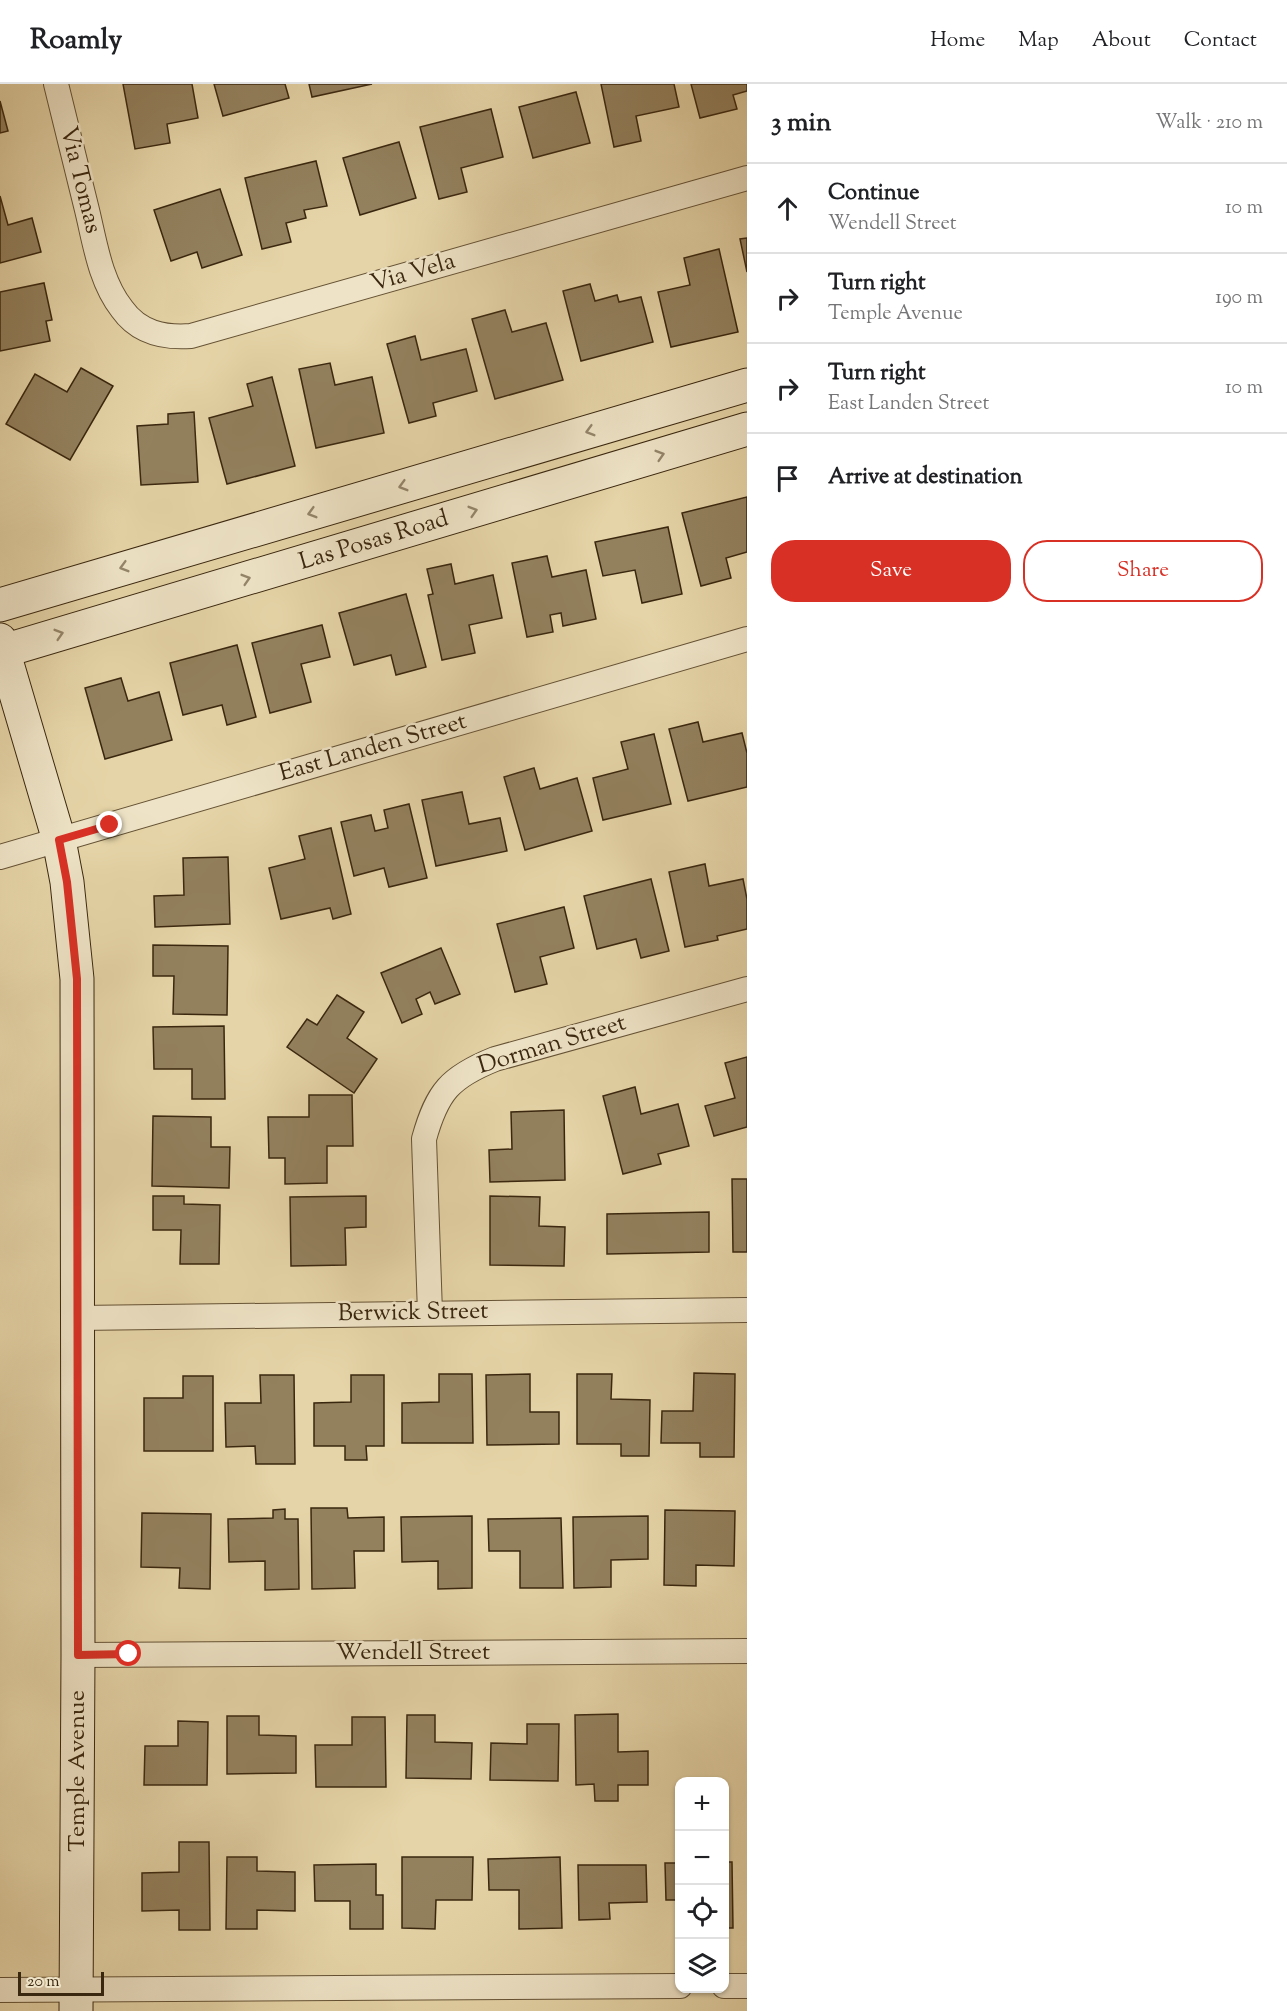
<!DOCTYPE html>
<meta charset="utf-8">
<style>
:root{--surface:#fff;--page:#f2f2f2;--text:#202124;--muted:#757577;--line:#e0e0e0;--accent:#d93025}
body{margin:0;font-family:"Sorts Mill Goudy",serif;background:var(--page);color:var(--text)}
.controls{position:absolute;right:18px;bottom:18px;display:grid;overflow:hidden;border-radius:12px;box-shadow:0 2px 4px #0004}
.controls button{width:54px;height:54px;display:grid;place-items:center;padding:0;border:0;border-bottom:2px solid var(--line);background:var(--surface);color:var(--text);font:30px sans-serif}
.scale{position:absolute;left:18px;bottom:15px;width:86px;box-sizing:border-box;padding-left:6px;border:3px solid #3a270f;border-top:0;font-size:16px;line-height:21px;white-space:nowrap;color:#3a270f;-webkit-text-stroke:4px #eee3c6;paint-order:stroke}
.stop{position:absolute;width:18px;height:18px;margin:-14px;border:4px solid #d93025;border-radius:50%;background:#fff}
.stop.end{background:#d93025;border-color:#fff;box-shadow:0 2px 6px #0008}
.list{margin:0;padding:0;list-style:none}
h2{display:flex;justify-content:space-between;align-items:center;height:78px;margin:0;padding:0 24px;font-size:26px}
h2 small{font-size:20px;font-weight:400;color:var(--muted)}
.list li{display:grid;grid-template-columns:39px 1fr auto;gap:18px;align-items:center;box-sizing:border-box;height:90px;padding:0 24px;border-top:2px solid var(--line)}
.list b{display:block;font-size:22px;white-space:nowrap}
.list p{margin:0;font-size:20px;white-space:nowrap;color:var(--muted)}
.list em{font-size:20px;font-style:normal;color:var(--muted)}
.actions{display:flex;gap:12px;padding:18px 24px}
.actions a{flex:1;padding:14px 0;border:2px solid var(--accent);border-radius:24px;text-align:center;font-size:21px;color:var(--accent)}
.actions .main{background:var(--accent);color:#fff}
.icon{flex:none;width:33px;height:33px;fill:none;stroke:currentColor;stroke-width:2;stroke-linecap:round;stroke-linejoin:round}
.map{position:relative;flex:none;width:747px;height:1927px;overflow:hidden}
header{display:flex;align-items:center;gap:36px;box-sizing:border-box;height:84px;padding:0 30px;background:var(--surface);border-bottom:2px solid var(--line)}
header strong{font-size:28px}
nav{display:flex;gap:33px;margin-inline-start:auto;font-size:21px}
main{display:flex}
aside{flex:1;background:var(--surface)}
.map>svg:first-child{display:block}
.building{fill:#93815e;stroke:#3a270f;stroke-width:1.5}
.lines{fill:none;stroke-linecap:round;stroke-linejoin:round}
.street-casing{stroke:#655235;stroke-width:26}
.secondary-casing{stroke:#3a270f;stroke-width:35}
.street{stroke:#eee3c6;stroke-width:24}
.secondary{stroke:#eee3c6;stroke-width:33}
.oneway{stroke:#94856a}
.route{stroke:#d93025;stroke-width:8}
.labels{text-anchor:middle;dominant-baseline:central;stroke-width:5;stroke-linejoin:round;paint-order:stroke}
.street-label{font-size:24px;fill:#3a270f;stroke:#eee3c6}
</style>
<header>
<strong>Roamly</strong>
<nav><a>Home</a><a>Map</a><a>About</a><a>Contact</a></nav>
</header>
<main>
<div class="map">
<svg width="747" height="1927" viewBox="0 0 747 1927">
<rect width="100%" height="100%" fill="#e5d4a7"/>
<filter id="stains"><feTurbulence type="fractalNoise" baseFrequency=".00333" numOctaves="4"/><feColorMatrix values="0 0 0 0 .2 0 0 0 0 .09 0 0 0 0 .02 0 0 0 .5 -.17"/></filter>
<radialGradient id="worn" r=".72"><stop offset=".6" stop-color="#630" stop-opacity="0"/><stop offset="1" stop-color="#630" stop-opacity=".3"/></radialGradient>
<g class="building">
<polygon points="123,0 192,0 198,34 167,40 170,59 135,65"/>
<polygon points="214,0 285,0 289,14 223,32"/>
<polygon points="309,0 372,0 312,13"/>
<polygon points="601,0 674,0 679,23 636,32 641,57 614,63"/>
<polygon points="691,0 747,0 747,7 733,11 737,25 700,34"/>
<polygon points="576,8 590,59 533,74 519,23"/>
<polygon points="0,17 8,47 0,49"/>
<polygon points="491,25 503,73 461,84 467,108 439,115 420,43"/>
<polygon points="399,58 416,114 360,131 343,74"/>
<polygon points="316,77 327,122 304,126 306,134 286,139 291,158 262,165 245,94"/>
<polygon points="220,105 242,171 202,184 197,168 171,177 154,126"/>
<polygon points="0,112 8,141 32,134 41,168 0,179"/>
<polygon points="747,154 747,188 740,155"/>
<polygon points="719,165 738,248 671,263 658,208 690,201 684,174"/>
<polygon points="44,199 52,236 46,237 50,257 0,267 0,208"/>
<polygon points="590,200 595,217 617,211 619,218 641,213 653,258 581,277 563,207"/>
<polygon points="505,226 512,248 546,239 563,296 495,315 472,235"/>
<polygon points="415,252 421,276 466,265 477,307 433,319 436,332 409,339 387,260"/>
<polygon points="330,279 335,301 372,293 384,349 316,364 299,285"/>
<polygon points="81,284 113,302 70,376 6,340 35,290 67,308"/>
<polygon points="272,293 295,382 227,400 209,334 253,322 247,300"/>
<polygon points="194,328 198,398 141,401 137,342 168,340 168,330"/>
<polygon points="747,413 747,468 726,474 731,494 701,502 682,429"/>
<polygon points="668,443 682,510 642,519 635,486 603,492 595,458"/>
<polygon points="547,472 552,493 586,486 596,535 563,542 561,529 550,531 553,548 527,553 512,479"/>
<polygon points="451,480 455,500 493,491 502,534 469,541 475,569 442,576 428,511 433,510 427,485"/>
<polygon points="406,510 426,583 396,591 391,571 354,581 339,529"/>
<polygon points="322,541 330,573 301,580 311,618 270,629 252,559"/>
<polygon points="237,561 256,633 227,641 222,621 183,631 170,579"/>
<polygon points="121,594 128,617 159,608 172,656 105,675 85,604"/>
<polygon points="698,638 703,658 742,649 747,669 747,703 688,717 669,645"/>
<polygon points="654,650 671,720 603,736 593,694 628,685 621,658"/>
<polygon points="534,684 540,705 577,694 592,747 525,766 504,693"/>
<polygon points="462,708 469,740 500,734 507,767 436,782 422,716"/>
<polygon points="409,720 427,794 389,803 384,784 354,792 341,738 371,731 375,747 388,744 384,726"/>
<polygon points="331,744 351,830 333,835 330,824 281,835 269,784 305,775 299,752"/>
<polygon points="228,773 230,840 155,843 154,812 184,811 183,774"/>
<polygon points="705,780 709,802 743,795 747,815 747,845 717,852 718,856 685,863 669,788"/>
<polygon points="651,795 669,867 641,874 636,855 597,865 584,812"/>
<polygon points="564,823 574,864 540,873 547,900 515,908 497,840"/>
<polygon points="153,861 228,862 227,931 173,930 174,892 153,892"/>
<polygon points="441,864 460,910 435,920 430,908 416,915 422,930 402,939 381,889"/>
<polygon points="337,911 364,928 347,954 377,975 354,1009 287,963 307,935 317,941"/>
<polygon points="224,942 225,1015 192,1015 192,985 154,985 153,943"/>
<polygon points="747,973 747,1043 714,1052 705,1022 735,1014 725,979"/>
<polygon points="635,1003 641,1030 678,1020 689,1062 658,1070 661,1080 623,1090 603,1012"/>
<polygon points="309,1011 352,1011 353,1062 327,1062 327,1099 285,1100 285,1074 269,1074 268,1033 309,1033"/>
<polygon points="564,1026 565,1096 490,1098 489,1066 512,1065 511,1028"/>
<polygon points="153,1032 211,1033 211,1063 230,1063 229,1104 152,1102"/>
<polygon points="732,1095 747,1095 747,1168 733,1168"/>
<polygon points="153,1112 184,1112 184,1120 220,1121 219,1180 180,1180 181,1146 153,1146"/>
<polygon points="366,1112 366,1143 345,1144 346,1181 291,1182 290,1113"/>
<polygon points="490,1112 540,1113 539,1142 565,1143 564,1182 490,1181"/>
<polygon points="709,1128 709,1168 607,1170 607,1130"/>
<polygon points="694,1289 735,1290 734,1373 700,1373 700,1359 661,1359 662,1327 693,1327"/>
<polygon points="439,1290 472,1290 473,1359 402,1359 402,1319 439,1318"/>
<polygon points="530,1290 530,1328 559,1328 559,1360 487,1361 486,1291"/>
<polygon points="577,1290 612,1290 611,1315 650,1316 649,1372 621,1372 621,1360 577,1360"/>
<polygon points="260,1291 294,1291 295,1380 256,1380 255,1362 226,1363 225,1319 261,1319"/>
<polygon points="351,1291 384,1291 384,1362 366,1362 367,1376 345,1376 345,1362 314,1362 314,1319 351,1318"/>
<polygon points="183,1292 213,1292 213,1367 144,1367 144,1314 183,1314"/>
<polygon points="311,1424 347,1424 348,1434 384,1433 384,1467 354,1467 355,1504 312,1505"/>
<polygon points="285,1425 285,1435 298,1435 299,1505 265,1506 265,1477 229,1478 228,1435 273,1434 273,1426"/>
<polygon points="665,1426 735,1427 734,1482 696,1481 696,1502 664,1501"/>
<polygon points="142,1429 211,1430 210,1505 179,1504 180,1484 141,1483"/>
<polygon points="472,1432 472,1504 438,1505 438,1477 402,1478 401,1433"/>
<polygon points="648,1432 648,1475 611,1476 611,1503 574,1504 573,1433"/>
<polygon points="561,1434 563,1504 520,1504 520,1467 489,1467 488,1435"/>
<polygon points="618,1630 618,1668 648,1667 648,1701 618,1701 618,1717 595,1717 594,1700 576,1701 575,1631"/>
<polygon points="407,1631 435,1631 435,1658 472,1659 471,1695 406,1694"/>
<polygon points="227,1632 259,1632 259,1651 296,1652 296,1689 227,1690"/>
<polygon points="352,1633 385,1633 386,1703 316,1703 315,1661 352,1661"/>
<polygon points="178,1637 208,1638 207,1701 144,1701 145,1662 178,1662"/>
<polygon points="527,1640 559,1640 558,1697 490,1696 491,1659 527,1660"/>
<polygon points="179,1758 209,1758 210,1846 179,1846 179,1826 142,1827 142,1789 179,1788"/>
<polygon points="227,1773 257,1773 257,1787 295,1788 295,1827 257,1826 257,1845 226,1845"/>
<polygon points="402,1773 473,1773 472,1816 436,1816 435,1845 402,1844"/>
<polygon points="560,1773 562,1844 519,1845 519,1806 489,1806 488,1775"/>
<polygon points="724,1778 732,1778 733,1844 724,1844"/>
<polygon points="665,1779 680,1779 680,1816 666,1816"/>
<polygon points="376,1780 376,1811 383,1811 383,1845 350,1845 350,1817 315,1817 314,1781"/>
<polygon points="578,1781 646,1781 647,1818 609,1819 610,1835 579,1836"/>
</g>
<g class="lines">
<g class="street-casing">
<g id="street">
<path d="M56 0C66 42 77 84 87 126 95 159 100 197 122 225 139 249 164 254 191 252L747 94"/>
<polyline points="0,773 747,555"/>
<path d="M430 1229 424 1055C437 1008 450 993 495 975L747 905"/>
<polyline points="78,1234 747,1226"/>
<polyline points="78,1571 747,1567"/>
<polyline points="724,1902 747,1902"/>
<polyline points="0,1906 680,1902"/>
</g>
</g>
<g class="secondary-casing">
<g id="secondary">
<polyline points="0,521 747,301"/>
<polyline points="0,556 59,756 67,798 77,895 78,1571 76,1927"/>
<polyline points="0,568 747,345"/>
</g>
</g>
<use href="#street" class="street"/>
<use href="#secondary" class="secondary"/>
</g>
<defs><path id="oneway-chevron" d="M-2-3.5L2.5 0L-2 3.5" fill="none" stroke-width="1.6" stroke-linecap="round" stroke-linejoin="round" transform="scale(1.5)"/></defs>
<g class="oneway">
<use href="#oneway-chevron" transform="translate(590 347) rotate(164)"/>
<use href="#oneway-chevron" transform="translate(660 371) rotate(-17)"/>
<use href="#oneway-chevron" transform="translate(403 402) rotate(164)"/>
<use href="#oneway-chevron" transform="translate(473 427) rotate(-17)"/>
<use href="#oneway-chevron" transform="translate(312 429) rotate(164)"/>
<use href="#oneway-chevron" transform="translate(124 483) rotate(164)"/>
<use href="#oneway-chevron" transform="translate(246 495) rotate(-17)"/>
<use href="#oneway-chevron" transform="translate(59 550) rotate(-17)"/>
</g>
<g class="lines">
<polyline class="route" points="110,741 59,756 67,798 77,895 78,1571 129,1570"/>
</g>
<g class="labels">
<g class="street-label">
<text transform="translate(80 96) rotate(76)">Via Tomas</text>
<text transform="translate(413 189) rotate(-16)">Via Vela</text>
<text transform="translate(374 457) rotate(-17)">Las Posas Road</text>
<text transform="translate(373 664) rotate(-16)">East Landen Street</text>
<text transform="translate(552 961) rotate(-17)">Dorman Street</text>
<text transform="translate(413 1229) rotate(-1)">Berwick Street</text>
<text x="413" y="1569">Wendell Street</text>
<text transform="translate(78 1687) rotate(-90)">Temple Avenue</text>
</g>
</g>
<rect width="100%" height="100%" filter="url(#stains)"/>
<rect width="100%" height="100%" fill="url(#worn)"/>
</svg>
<div class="controls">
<button>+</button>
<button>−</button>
<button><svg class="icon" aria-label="locate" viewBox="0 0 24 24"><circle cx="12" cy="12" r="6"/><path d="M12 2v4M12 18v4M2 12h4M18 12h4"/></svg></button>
<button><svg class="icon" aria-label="layers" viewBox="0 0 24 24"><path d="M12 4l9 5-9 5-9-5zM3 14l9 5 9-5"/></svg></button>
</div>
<div class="scale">20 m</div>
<div class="stop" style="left:129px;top:1570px"></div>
<div class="stop end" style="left:110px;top:741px"></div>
</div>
<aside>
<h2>3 min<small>Walk · 210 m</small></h2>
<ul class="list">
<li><svg class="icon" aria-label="ahead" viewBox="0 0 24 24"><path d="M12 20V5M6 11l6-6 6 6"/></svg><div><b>Continue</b><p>Wendell Street</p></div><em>10 m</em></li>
<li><svg class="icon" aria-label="right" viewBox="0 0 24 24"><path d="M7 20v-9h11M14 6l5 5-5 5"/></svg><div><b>Turn right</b><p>Temple Avenue</p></div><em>190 m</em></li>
<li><svg class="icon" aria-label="right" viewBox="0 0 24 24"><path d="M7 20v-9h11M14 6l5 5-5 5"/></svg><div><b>Turn right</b><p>East Landen Street</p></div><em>10 m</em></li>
<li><svg class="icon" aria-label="arrive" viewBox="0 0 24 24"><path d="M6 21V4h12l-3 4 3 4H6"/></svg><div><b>Arrive at destination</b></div></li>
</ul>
<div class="actions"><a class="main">Save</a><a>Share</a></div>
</aside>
</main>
